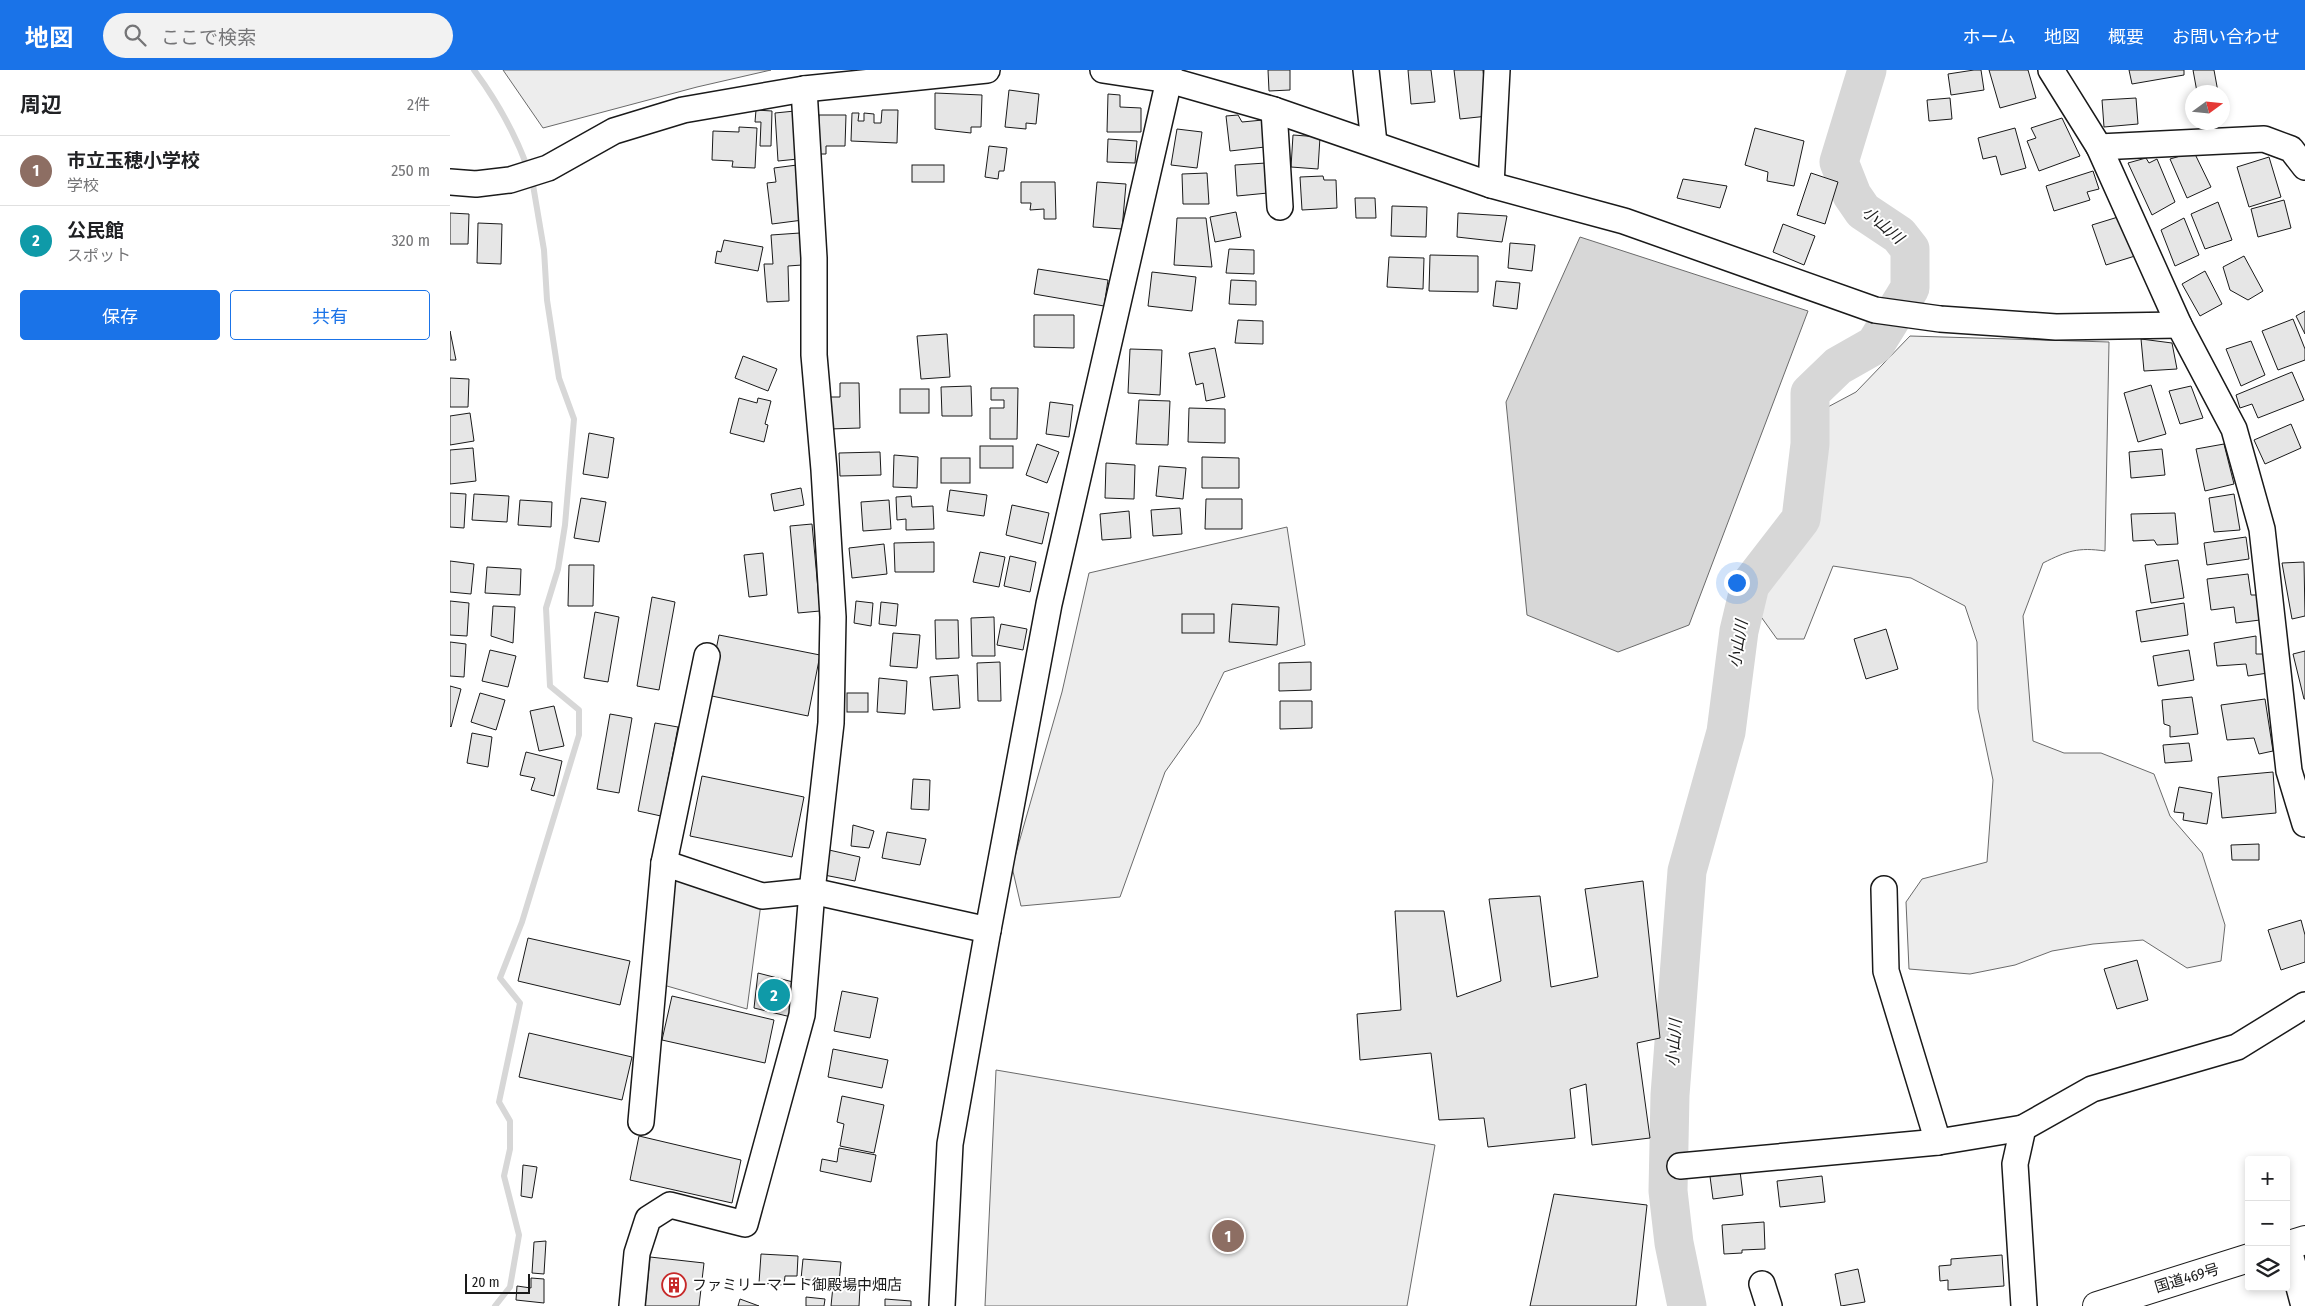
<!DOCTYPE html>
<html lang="ja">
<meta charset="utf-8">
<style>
:root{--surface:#fff;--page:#f2f2f2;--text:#202124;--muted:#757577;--line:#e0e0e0;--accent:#1a73e8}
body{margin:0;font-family:"Fira Sans Condensed","Noto Sans JP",sans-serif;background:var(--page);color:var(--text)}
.controls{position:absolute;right:15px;bottom:15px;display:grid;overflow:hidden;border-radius:5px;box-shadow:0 2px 8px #0003}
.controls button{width:45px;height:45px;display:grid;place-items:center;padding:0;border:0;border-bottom:1px solid var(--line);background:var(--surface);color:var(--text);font:25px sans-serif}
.compass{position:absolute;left:1735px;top:15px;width:45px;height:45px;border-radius:50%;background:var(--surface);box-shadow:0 2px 8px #0003;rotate:75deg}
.scale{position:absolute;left:15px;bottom:12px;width:65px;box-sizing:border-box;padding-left:5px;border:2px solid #1a1a1a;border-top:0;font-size:14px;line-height:18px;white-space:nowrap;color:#1a1a1a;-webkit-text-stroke:4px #fff;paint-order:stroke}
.you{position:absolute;left:1286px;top:512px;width:18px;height:18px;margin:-12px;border:4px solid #fff;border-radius:50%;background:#1a73e8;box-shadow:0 0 0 8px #1a73e833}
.badge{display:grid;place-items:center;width:32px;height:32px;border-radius:50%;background:var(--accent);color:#fff;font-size:16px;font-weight:700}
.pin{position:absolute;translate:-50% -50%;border:2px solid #fff;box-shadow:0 1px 5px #0006}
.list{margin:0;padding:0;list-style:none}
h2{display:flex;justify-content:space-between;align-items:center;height:65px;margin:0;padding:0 20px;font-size:21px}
h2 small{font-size:16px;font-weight:400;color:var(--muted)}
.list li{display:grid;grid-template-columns:32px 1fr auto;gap:15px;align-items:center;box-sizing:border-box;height:70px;padding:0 20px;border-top:1px solid var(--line)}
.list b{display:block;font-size:19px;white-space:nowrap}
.list p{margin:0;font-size:16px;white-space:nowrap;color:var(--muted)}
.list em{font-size:16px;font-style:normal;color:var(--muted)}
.actions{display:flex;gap:10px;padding:15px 20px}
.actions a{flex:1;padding:11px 0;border:1px solid var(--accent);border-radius:5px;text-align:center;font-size:18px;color:var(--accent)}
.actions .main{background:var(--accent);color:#fff}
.icon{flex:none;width:28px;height:28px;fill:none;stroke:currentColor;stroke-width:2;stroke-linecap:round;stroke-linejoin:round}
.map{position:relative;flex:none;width:1855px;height:1236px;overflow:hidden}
header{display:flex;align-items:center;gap:30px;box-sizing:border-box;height:70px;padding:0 25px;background:var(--accent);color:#fff}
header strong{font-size:24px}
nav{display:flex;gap:28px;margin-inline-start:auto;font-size:18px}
.search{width:350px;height:45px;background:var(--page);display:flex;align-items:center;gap:12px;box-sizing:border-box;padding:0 18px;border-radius:28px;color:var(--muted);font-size:19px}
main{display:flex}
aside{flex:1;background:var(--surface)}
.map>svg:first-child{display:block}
.green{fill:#ededed;stroke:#6a6a6a}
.water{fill:#d7d7d7;stroke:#6a6a6a}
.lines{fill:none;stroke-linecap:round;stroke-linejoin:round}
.stream{stroke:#d7d7d7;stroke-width:6}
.river{stroke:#d7d7d7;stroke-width:39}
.building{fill:#e6e6e6;stroke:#1a1a1a}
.minor-casing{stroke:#1a1a1a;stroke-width:28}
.highway-casing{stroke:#1a1a1a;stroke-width:30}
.minor{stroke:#fff;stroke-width:25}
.highway{stroke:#fff;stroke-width:28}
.labels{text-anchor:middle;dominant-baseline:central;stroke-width:4;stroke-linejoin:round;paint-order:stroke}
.street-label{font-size:15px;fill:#1a1a1a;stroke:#fff}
.poi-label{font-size:15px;fill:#1a1a1a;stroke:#fff;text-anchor:start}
.water-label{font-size:16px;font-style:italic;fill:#1a1a1a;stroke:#fff}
</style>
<header>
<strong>地図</strong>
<div class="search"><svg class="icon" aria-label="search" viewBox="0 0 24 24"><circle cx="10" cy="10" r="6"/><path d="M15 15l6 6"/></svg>ここで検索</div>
<nav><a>ホーム</a><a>地図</a><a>概要</a><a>お問い合わせ</a></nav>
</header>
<main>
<aside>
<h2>周辺<small>2件</small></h2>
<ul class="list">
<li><span class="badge" style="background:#8d6e63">1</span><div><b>市立玉穂小学校</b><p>学校</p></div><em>250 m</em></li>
<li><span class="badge" style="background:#0f9aa8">2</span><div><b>公民館</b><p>スポット</p></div><em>320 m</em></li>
</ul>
<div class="actions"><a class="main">保存</a><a>共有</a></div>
</aside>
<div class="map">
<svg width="1855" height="1236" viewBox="0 0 1855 1236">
<rect width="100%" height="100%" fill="#fff"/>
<g class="green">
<polygon points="53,0 321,0 247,17 93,58"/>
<path d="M1460 266 1659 272 1655 481C1628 477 1617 481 1593 493L1573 546 1583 671 1614 683H1651L1704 704 1720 746 1752 783 1775 855 1771 891 1737 898 1693 870 1643 874 1602 881 1565 895 1520 904 1459 899 1456 832 1472 809 1537 792 1543 710 1528 639 1527 572 1515 536 1461 508 1383 496 1354 569H1327L1304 537 1361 438 1359 347 1406 322Z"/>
<polygon points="837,457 855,575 774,602 749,654 715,702 670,827 571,836 562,797 612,622 639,503"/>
<polygon points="214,793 312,826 297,939 203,912"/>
<polygon points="546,1000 985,1075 957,1236 535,1236"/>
</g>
<polygon class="water" points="1130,167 1358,241 1239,555 1168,582 1077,545 1056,332"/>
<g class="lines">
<g class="stream">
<path d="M24 0C47 31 65 63 78 99"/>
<polyline points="45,1236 60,1217 69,1165 54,1106 60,1079 60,1051 49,1032 70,933 50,908 72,852 129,665 129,640 100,616 96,538 108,499 115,455 124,349 109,308 97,230 94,180 82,109"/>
</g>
<polyline class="river" points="1237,1236 1224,1173 1218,1121 1220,1025 1237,801 1276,662 1289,561 1300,515 1351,449 1360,374 1360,323 1388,296 1425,275 1460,218 1460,179 1449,165 1413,141 1402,125 1389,92 1417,0"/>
</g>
<g class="building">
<polygon points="818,0 840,0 840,20 819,21"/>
<polygon points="958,0 981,0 985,32 961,34"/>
<polygon points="1004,0 1033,0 1038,46 1010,49"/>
<polygon points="1524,0 1531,0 1534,20 1501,25 1498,4"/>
<polygon points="1539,0 1578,0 1586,28 1550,38"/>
<polygon points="1679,0 1734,0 1734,5 1682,14"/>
<polygon points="1743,0 1764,0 1768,22 1747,22"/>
<polygon points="559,20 589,24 586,54 576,53 576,59 555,57"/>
<polygon points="485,23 532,25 531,57 521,57 521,63 485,59"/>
<polygon points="658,24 670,25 670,37 691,38 691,62 657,62"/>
<polygon points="1500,28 1502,49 1479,51 1477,30"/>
<polygon points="1686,28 1688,54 1654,57 1652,30"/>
<polygon points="306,40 322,41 321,76 310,76 311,52 305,52"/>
<polygon points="432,40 448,40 447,73 401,71 402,43 409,43 408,51 414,51 414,43 424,44 424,53 431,53"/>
<polygon points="345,41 348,89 328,91 325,43"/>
<polygon points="369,45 396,45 395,76 376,76 376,84 362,84 368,70"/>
<polygon points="788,45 792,52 813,50 815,77 780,81 776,46"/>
<polygon points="1612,48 1630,86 1589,101 1577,71 1586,68 1581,58"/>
<polygon points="289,57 307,58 305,98 282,97 283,91 262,90 263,61 289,62"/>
<polygon points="1305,58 1354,71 1344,116 1317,111 1318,102 1295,95"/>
<polygon points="1565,58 1576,98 1551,105 1546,86 1533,89 1528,68"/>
<polygon points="727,59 752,62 747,98 721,95"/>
<polygon points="843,65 870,67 868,99 841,97"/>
<polygon points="658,69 687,71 685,93 657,92"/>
<polygon points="539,76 557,78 554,101 549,101 548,109 535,107"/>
<polygon points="1744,82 1761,117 1737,128 1720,89"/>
<polygon points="1819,87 1831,127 1799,137 1787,97"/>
<polygon points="1696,88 1699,93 1707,89 1725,132 1702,145 1678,93"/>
<polygon points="816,93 818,123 787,126 785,95"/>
<polygon points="347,95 353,150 322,154 317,113 326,112 324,98"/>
<rect x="462" y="95" width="32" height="17"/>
<polygon points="1643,101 1649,119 1637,122 1640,130 1604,141 1596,116"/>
<polygon points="757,103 759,134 733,134 732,104"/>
<polygon points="1361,103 1388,112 1375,154 1347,145"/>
<polygon points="873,106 874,110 886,110 887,138 852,140 850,107"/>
<polygon points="1233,109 1277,116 1270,138 1227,128"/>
<polygon points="571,112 605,112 606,149 594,149 594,139 580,140 581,133 571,133"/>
<polygon points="647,112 676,114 672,159 643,157"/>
<polygon points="905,128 925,128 926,148 906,148"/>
<polygon points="1834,130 1841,158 1808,167 1801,139"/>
<polygon points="1768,132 1782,170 1755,179 1741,144"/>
<polygon points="942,136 977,137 976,167 941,166"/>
<polygon points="786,142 791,167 765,172 760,147"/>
<polygon points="0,143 19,144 18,174 0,174"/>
<polygon points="1008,143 1057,146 1052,172 1007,167"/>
<polygon points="1668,147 1685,186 1656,195 1642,155"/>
<polygon points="727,148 756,148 762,197 724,195"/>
<polygon points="1734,148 1749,185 1725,196 1711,160"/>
<polygon points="28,153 52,154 51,194 27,193"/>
<polygon points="1333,154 1365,166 1354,195 1323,182"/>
<polygon points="350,163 352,195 338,196 339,231 317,232 314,194 323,194 321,165"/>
<polygon points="274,170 313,177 308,201 265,193 267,181 271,182"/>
<polygon points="1060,173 1085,175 1082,201 1058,198"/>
<polygon points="779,179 804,180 804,204 776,203"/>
<polygon points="980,185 1028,186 1028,222 979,221"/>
<polygon points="1794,186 1813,221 1798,230 1780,220 1773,197"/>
<polygon points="939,187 974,188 973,219 937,217"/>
<polygon points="588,199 658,210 654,236 584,224"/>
<polygon points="1755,201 1772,234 1750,246 1732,214"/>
<polygon points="702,202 746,207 742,241 698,236"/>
<polygon points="781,210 806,211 806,235 779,234"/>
<polygon points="1046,211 1070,213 1067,239 1043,236"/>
<polygon points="1855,241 1855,264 1846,246"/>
<polygon points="584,245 624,245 624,278 584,277"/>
<polygon points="1843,249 1855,279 1855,290 1828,300 1812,261"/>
<polygon points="788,250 813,251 813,274 785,273"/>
<polygon points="0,261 6,290 0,290"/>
<polygon points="497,264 500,307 471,309 467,266"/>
<polygon points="1691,269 1722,273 1727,299 1694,301"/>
<polygon points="1801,271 1815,305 1791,316 1776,279"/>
<polygon points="765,278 775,327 756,331 753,313 746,315 739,283"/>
<polygon points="680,279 712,280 710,325 678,323"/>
<polygon points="293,286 327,299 318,321 285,308"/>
<polygon points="1842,302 1854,330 1808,348 1802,334 1790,338 1786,325"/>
<polygon points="0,308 19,309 18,337 0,337"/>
<polygon points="390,313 409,313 410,358 379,359 378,327 390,327"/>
<polygon points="1701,315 1716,364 1688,372 1674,323"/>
<polygon points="521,316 522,346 492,346 491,317"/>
<polygon points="1741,316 1753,348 1730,354 1719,321"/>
<polygon points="541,318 568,318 567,369 540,369 540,338 554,338 554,330 541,330"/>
<rect x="450" y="319" width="29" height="24"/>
<polygon points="289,328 307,333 308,328 321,331 315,354 318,355 314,372 280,363"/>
<polygon points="689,330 720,331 718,375 686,374"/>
<polygon points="600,332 623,335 619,367 596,364"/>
<polygon points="739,338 775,339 775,373 738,372"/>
<polygon points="20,343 24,371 0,375 0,346"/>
<polygon points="1841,354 1851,378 1815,394 1804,370"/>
<polygon points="139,363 164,368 158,408 133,404"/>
<polygon points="587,374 609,382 597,413 576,405"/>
<polygon points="1774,374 1784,414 1755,421 1746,379"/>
<rect x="530" y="376" width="33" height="22"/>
<polygon points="23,378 26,411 0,414 0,380"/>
<polygon points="1712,379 1715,405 1681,408 1679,382"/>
<polygon points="430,382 431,405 390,406 389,383"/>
<polygon points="444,385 468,387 467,418 443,417"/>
<polygon points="752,387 789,388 789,418 752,418"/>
<rect x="491" y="388" width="29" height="25"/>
<polygon points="656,393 685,395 684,429 655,428"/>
<polygon points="709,396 736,398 733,429 706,426"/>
<polygon points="351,418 354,435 324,441 321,424"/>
<polygon points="500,420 537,425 534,446 497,441"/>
<polygon points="0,423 16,424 14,458 0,457"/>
<polygon points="24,424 59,426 57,452 22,450"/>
<polygon points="1784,424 1790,460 1764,462 1759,428"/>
<polygon points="461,426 462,437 483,436 484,459 456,460 456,449 447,450 446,427"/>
<polygon points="131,428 156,432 149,472 124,468"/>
<polygon points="756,429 792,429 792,459 755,459"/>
<polygon points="70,430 102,432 101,457 68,455"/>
<polygon points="439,430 441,459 413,461 411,432"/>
<polygon points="562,435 599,443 592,474 556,465"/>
<polygon points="730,438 732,464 703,466 701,440"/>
<polygon points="679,441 681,468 652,470 650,444"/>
<polygon points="1725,443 1728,474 1707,475 1704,470 1683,471 1681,444"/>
<polygon points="362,454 370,541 348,543 340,456"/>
<polygon points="1796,467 1799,489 1757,495 1754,473"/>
<polygon points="484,472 484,502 445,502 444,473"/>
<polygon points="434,474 437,504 402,508 399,478"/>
<polygon points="530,482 555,487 549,517 523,512"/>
<polygon points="313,483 317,525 299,527 294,485"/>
<polygon points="560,486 586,492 580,522 554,516"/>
<polygon points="1728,490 1734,528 1701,533 1695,495"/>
<polygon points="0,491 24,494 21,524 0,522"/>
<polygon points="1854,492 1855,546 1842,549 1832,493"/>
<polygon points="119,495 144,495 143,536 118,536"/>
<polygon points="37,497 71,499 70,525 35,523"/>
<polygon points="1798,504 1801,525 1807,525 1810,550 1786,553 1784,537 1761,540 1757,509"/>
<polygon points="202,527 225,532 209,620 187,616"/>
<polygon points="0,531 19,533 17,566 0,565"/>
<polygon points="406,531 423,533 421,556 404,553"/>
<polygon points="431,532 448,534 446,556 429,554"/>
<polygon points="1734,533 1738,565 1691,572 1686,541"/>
<polygon points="782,534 829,537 827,575 779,572"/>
<polygon points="43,536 65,537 63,573 41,566"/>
<polygon points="145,542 169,547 158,612 134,608"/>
<rect x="732" y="544" width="32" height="19"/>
<polygon points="544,547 545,586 522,586 521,548"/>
<polygon points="485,550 508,550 509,588 486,589"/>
<polygon points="551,554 577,559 573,580 547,575"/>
<polygon points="1436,559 1448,599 1416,609 1404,569"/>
<polygon points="443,563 470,565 467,598 440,596"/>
<polygon points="269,565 370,585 358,646 257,625"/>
<polygon points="1806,566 1806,584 1814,584 1818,603 1798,606 1796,594 1767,596 1764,573"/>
<polygon points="0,572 16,574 14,607 0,606"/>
<polygon points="40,580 66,586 58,617 32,611"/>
<polygon points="1739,580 1744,610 1708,616 1703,586"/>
<polygon points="1855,581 1855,629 1854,629 1843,584"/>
<polygon points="550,592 551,631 528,631 527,593"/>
<polygon points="861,592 861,620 829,621 829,593"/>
<polygon points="508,605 510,638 483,640 480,607"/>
<polygon points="429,608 457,611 455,644 427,642"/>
<polygon points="0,616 11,619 1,657 0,656"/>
<polygon points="30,623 55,630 46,660 21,652"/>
<rect x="397" y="623" width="21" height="19"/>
<polygon points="1742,627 1748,664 1720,667 1720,656 1714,654 1712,630"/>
<polygon points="1815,629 1823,681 1809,684 1804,668 1777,670 1771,635"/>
<polygon points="830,631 862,631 862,658 830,659"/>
<polygon points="104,636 114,676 89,681 80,641"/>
<polygon points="160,644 182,648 169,723 147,719"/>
<polygon points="205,653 228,657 211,746 188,741"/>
<polygon points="22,663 42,667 38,697 17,693"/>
<polygon points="1739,673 1742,691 1715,693 1713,675"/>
<polygon points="76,682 112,691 104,726 81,720 85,708 70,705"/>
<polygon points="1823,702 1826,743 1772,748 1768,707"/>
<polygon points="252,706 354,727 342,787 240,766"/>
<polygon points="463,709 480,710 479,740 461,739"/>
<polygon points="1729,717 1762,723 1757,754 1733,750 1734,743 1724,742"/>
<polygon points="403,755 424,761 419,778 401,776"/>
<polygon points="437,762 476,769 470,795 432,788"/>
<polygon points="1809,774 1809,790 1782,790 1781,775"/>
<polygon points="379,780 410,787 405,811 374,805"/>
<polygon points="1193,811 1210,968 1187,973 1200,1068 1142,1075 1136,1014 1120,1019 1125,1068 1038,1077 1034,1048 989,1050 981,983 910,990 907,944 951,940 945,841 994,841 1007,927 1051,911 1039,829 1090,826 1101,917 1148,907 1135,819"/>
<polygon points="1851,850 1855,865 1855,892 1831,900 1818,860"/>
<polygon points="78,868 180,891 170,935 68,911"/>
<polygon points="1687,890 1698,930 1667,939 1654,899"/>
<polygon points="308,903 343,912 341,947 304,938"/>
<polygon points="392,921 428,928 420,968 384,961"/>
<polygon points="222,926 324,950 315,993 212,970"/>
<polygon points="79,963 182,987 172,1030 69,1007"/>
<polygon points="383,979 438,990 432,1018 378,1007"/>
<polygon points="392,1026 434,1035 424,1083 390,1076 394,1054 387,1052"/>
<polygon points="189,1066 291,1090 282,1133 180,1110"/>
<polygon points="389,1078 426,1085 421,1112 370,1101 372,1089 387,1092"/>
<polygon points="73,1095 87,1097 82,1128 71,1126"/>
<polygon points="1259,1099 1290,1101 1293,1125 1263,1129"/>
<polygon points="1372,1106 1375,1132 1330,1137 1327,1111"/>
<polygon points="1104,1124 1197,1135 1186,1236 1080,1236"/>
<polygon points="1314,1152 1315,1179 1292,1180 1292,1183 1274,1184 1272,1155"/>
<polygon points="96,1171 94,1204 82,1203 84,1172"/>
<polygon points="311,1184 348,1186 347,1206 335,1206 334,1215 309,1213"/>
<polygon points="1552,1185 1554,1216 1498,1220 1498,1210 1490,1211 1489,1196 1501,1195 1501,1189"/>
<polygon points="200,1187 254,1193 249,1236 195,1236"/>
<polygon points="353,1189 391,1192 389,1213 351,1209"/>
<polygon points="1408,1199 1415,1232 1391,1236 1385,1204"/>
<polygon points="81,1208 94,1209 94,1233 66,1230 67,1216 81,1218"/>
<polygon points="383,1216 410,1218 409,1236 381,1236"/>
<polygon points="356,1227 375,1229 374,1236 356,1236"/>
<polygon points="290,1229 309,1236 288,1236"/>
<polygon points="435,1229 461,1231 461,1236 435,1236"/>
</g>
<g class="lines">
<g class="minor-casing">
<g id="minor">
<polyline points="653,0 719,10 824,40 1041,115 1174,151 1425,240 1490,249 1606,257 1729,255"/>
<polyline points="916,0 924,73"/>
<polyline points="1601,0 1649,77 1729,255 1784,359 1812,459 1839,701 1855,754"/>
<polyline points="824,40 830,137"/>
<polyline points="1649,77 1814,69 1841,79 1855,97"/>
<polyline points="0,112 26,114 60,110 98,98 164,61 233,40 354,19 537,0"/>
<polyline points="1041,115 1047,0"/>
<polyline points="214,793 312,826 362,821 538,860"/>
<polyline points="1434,819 1436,901 1488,1072 1573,1058"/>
<polyline points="191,1052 214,793 257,586"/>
<polyline points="1230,1096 1488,1072"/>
<polyline points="1838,1176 1854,1236"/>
<polyline points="1312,1214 1319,1236"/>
<polyline points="182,1236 187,1183 198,1149 220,1135 295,1154 352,945 362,821 381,653 383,547 374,400 364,285 364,188 354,19"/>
<polyline points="492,1236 500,1074 538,860 599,534 719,10 719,0"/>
<polyline points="1574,1236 1565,1094 1573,1058 1642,1019 1787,977 1855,935"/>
</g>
</g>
<g class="highway-casing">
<g id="highway">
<polyline points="1836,1176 1855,1170"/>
<polyline points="1647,1236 1799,1188"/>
</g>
</g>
<use href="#minor" class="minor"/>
<use href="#highway" class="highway"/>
</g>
<defs>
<g id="building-ring" transform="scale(1.25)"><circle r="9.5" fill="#fff" stroke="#c62828" stroke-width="1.5"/><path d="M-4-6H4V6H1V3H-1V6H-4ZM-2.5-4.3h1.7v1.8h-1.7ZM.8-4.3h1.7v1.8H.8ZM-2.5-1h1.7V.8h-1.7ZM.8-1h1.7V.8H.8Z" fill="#c62828"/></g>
</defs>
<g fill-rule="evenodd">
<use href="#building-ring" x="224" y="1215"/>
</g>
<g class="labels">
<g class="street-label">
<text transform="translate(1737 1208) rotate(-17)">国道469号</text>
</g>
<g class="poi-label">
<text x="242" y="1215">ファミリーマート御殿場中畑店</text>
</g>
<g class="water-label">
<text transform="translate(1433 155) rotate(40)">小山川</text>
<text transform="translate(1288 574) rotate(-81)">小山川</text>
<text transform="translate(1224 973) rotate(-86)">小山川</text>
</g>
</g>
</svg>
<div class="controls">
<button>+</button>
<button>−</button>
<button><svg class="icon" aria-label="layers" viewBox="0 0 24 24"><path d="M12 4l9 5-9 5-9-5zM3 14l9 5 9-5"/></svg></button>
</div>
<svg class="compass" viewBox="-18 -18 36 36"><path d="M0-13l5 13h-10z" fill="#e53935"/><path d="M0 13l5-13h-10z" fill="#757577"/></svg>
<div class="scale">20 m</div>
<div class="you"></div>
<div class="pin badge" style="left:778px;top:1166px;background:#8d6e63">1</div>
<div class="pin badge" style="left:324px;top:925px;background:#0f9aa8">2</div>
</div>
</main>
